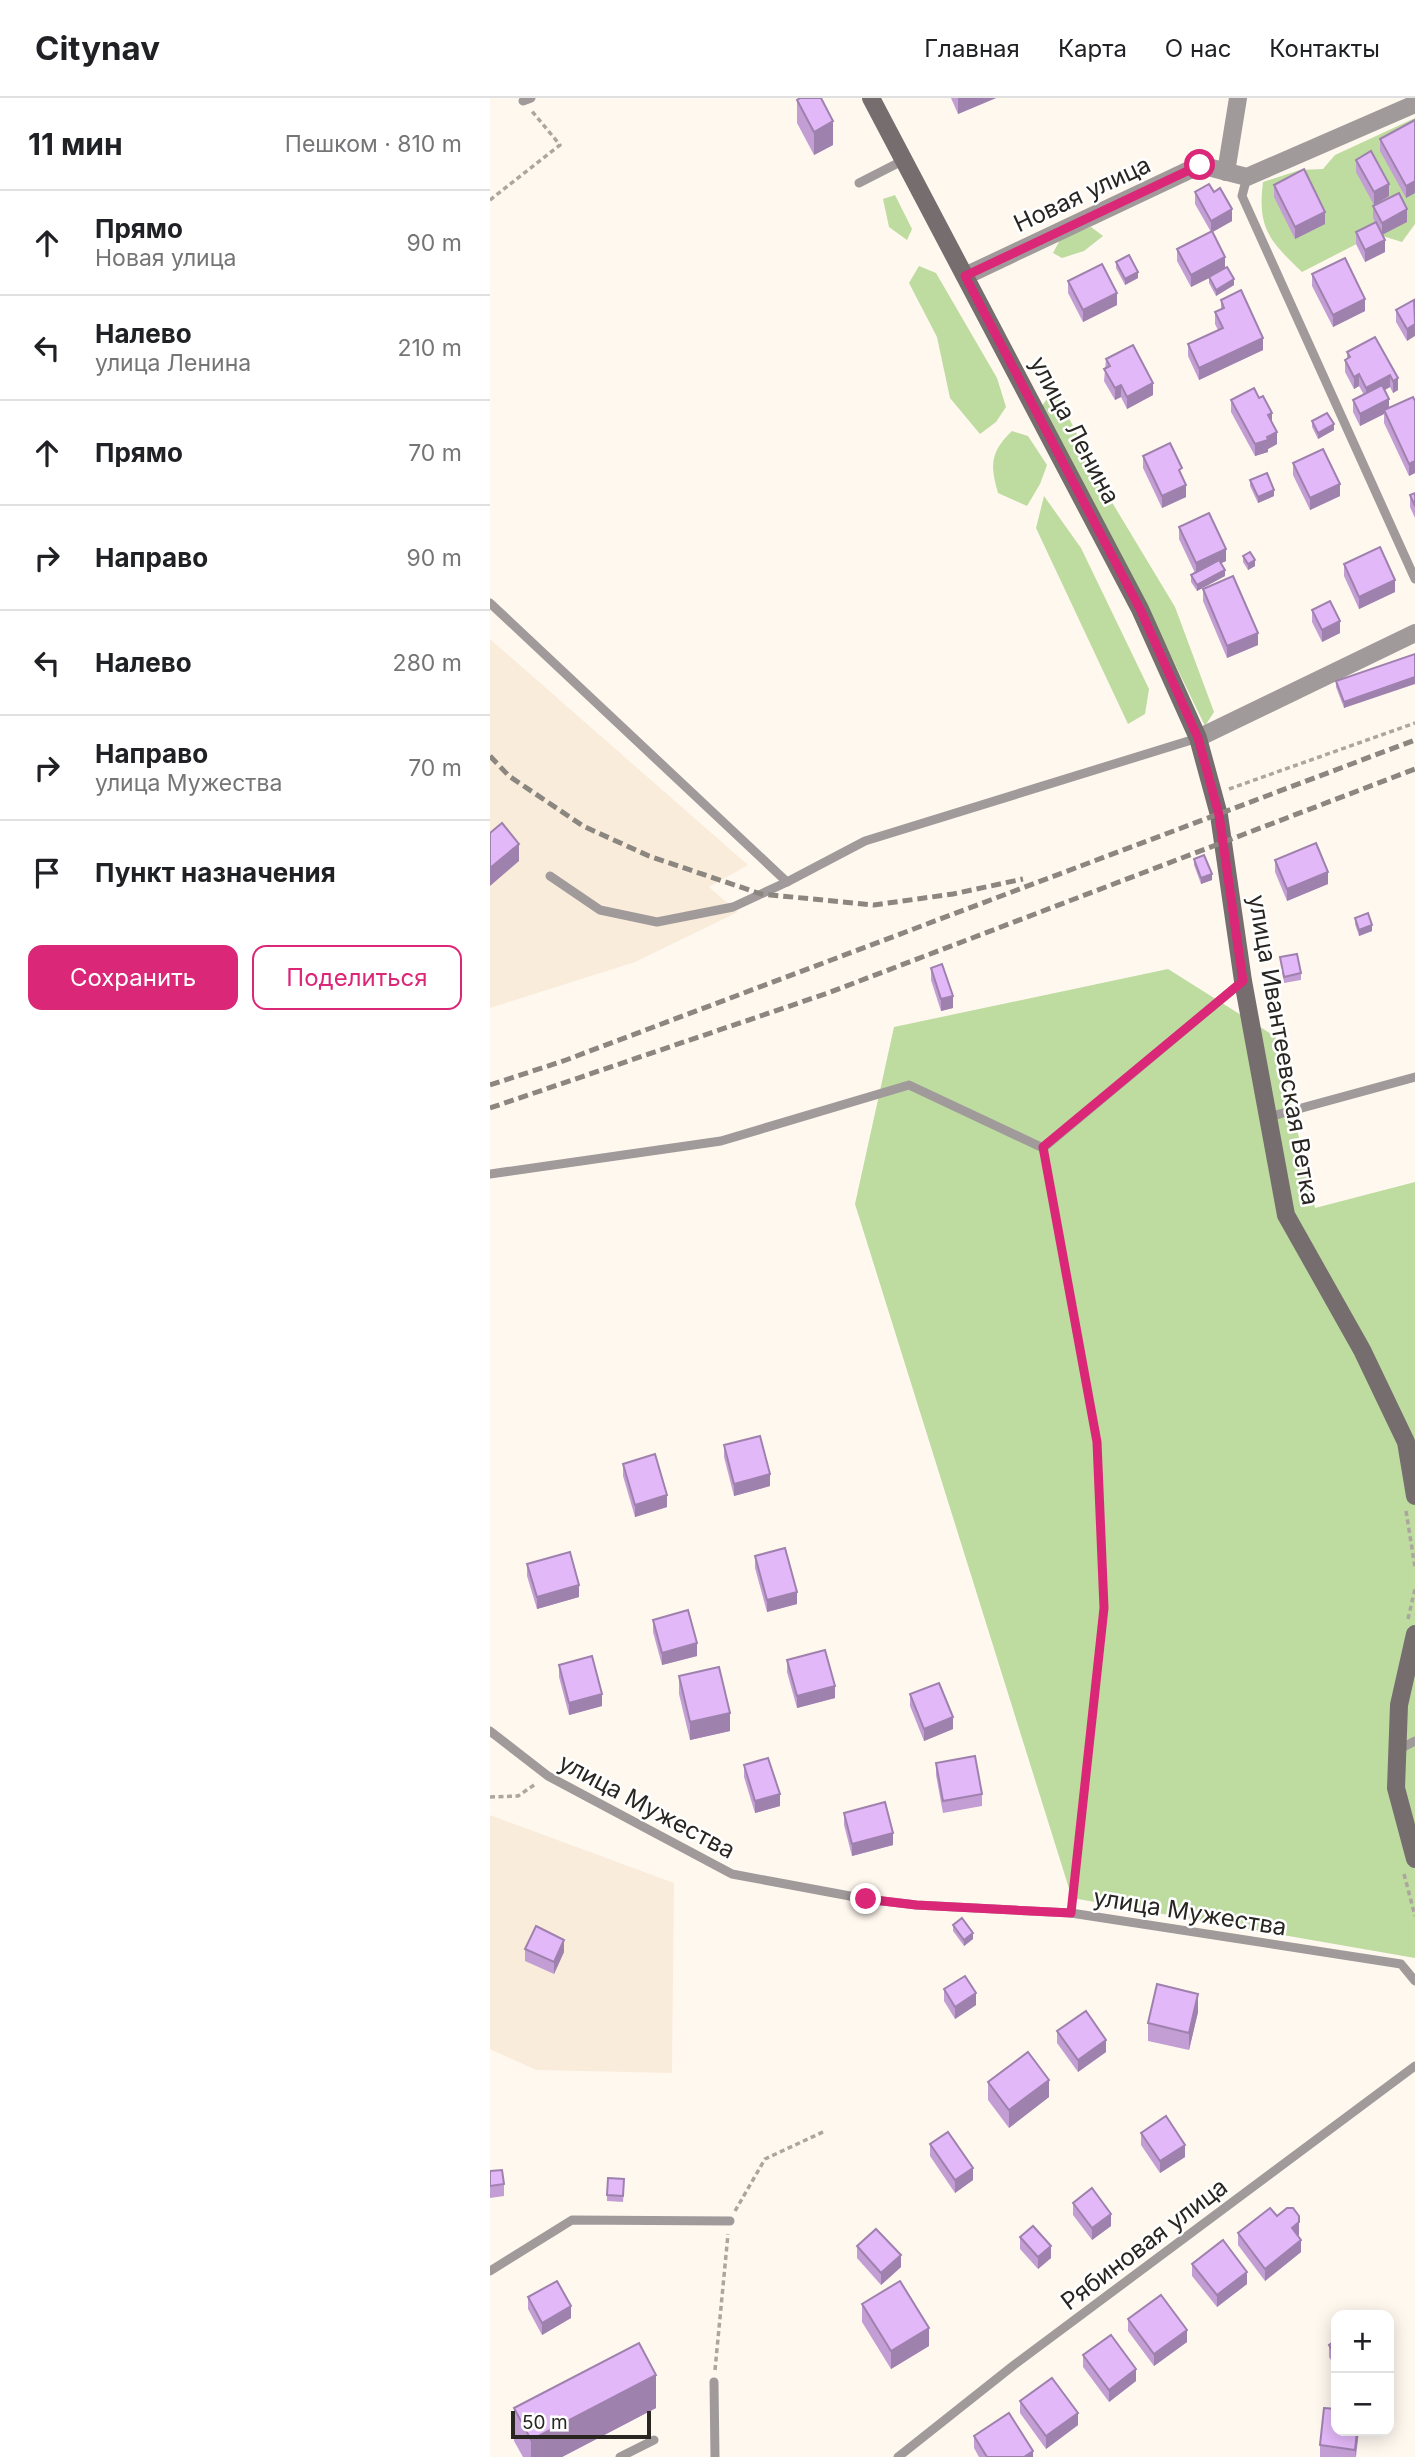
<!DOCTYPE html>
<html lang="ru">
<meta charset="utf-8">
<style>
:root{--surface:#fff;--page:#f2f2f2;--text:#202124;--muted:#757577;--line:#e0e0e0;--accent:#db2777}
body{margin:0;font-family:Inter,sans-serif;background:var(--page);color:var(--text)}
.controls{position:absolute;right:21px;bottom:21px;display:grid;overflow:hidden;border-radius:14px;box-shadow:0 4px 18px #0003}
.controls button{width:63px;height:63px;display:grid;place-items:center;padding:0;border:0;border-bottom:2px solid var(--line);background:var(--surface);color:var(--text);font:35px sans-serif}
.scale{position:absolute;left:21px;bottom:18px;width:140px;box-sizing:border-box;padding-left:7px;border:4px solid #292622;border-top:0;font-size:19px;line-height:24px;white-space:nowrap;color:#292622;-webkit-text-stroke:5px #fff;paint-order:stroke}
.stop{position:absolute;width:21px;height:21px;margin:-16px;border:5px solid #db2777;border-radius:50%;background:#fff}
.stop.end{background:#db2777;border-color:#fff;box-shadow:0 2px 7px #0008}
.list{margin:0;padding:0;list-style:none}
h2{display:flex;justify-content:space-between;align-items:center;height:91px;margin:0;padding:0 28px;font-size:30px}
h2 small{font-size:23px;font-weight:400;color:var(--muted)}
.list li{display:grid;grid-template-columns:46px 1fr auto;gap:21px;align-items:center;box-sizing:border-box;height:105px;padding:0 28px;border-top:2px solid var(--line)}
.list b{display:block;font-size:26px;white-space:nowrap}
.list p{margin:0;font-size:23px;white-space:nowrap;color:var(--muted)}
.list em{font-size:23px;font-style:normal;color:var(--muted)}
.actions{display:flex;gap:14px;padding:21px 28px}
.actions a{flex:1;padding:16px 0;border:2px solid var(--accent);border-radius:14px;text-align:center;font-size:24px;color:var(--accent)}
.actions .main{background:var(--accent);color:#fff}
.icon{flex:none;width:38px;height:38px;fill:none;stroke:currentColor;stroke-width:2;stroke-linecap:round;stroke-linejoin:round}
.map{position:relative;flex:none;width:925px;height:2359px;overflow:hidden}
header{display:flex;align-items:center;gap:42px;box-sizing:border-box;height:98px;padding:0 35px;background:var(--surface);border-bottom:2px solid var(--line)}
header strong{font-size:33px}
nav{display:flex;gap:38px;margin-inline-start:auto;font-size:24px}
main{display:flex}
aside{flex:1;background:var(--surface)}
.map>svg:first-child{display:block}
.built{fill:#faecdb}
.green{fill:#bedba0}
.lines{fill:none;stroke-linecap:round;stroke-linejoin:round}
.path{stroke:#aca69f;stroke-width:3.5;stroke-dasharray:5 3.5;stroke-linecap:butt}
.service{stroke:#a09a9b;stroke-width:9}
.minor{stroke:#a09a9b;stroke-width:18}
.secondary{stroke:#766d6f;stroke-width:18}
.rail{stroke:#8b8780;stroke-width:5;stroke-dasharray:10 5;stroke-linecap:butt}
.wall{fill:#c39ed5}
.shaded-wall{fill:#9f81ae}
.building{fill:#e3b8f8;stroke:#9f81ae;stroke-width:2}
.route{stroke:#db2777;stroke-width:9}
.labels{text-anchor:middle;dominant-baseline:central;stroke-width:5;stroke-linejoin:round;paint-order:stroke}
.street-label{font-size:24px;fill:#292622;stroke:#fff}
</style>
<header>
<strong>Citynav</strong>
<nav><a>Главная</a><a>Карта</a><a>О нас</a><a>Контакты</a></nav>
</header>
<main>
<aside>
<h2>11 мин<small>Пешком · 810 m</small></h2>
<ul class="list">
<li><svg class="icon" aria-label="ahead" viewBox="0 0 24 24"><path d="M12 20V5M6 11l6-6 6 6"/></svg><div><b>Прямо</b><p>Новая улица</p></div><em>90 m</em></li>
<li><svg class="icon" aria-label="left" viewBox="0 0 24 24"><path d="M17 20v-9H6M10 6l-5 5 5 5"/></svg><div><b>Налево</b><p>улица Ленина</p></div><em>210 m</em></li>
<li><svg class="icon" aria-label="ahead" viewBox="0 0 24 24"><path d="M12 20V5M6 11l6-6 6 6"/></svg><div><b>Прямо</b></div><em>70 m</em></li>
<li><svg class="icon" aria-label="right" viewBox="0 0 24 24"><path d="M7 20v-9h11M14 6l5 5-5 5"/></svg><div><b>Направо</b></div><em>90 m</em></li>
<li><svg class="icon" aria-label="left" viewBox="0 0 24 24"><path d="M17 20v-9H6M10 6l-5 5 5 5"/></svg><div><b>Налево</b></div><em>280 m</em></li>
<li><svg class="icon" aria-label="right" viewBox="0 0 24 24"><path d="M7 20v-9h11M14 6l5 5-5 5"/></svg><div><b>Направо</b><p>улица Мужества</p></div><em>70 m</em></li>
<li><svg class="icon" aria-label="arrive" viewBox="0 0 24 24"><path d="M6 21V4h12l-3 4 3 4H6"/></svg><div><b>Пункт назначения</b></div></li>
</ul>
<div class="actions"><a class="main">Сохранить</a><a>Поделиться</a></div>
</aside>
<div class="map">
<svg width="925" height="2359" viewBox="0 0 925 2359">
<rect width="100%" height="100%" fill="#fff8ef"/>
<g class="built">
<polygon points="0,541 258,767 219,789 248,814 145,864 0,910"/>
<polygon points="0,1717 184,1785 182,1975 46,1972 0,1951"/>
</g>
<g class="green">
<path d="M925 20V126L912 144 886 136 812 174C780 143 767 131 773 84L810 72 833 71 845 57Z"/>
<polygon points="405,97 422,131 417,142 399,129 393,101"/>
<polygon points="601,129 613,138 594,153 572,160 563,155 571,140"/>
<polygon points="429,168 446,175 507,280 516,309 506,324 490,336 460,300 447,239 419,185"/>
<polygon points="564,291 623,406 685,509 724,614 715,628 669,533 549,312"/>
<path d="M522 333 538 338 557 367 550 386 537 408 508 395C500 367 500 354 522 333Z"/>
<polygon points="554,398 591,450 659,591 655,616 638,626 546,430"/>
<polygon points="678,871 786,939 825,1110 925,1084 925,1860 582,1800 365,1106 404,929"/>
</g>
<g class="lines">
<g class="path">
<polyline points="0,102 70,47 41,12"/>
<polyline points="739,691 925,625"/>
<polyline points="555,1062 607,1344 614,1510 583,1804"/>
<polyline points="916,1413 925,1469"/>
<polyline points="918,1521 925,1491"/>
<polyline points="0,1699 28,1698 47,1685"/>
<polyline points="914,1776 925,1818"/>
<polyline points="245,2113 275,2061 335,2033"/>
<polyline points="225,2272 238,2136"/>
</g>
<g class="service">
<polyline points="33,3 41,0"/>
<polyline points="757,79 752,98 925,481"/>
<polyline points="369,85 414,62"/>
<polyline points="0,505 297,784 375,743 708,640"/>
<polyline points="60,778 110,812 167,824 243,809 297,784"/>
<polyline points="779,1019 925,979"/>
<polyline points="0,1076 231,1043 419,987 553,1050 753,883"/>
<polyline points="0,1633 58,1678 242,1776 376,1801 427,1807 581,1815 911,1866 925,1883"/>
<polyline points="908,1652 925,1643"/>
<polyline points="0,2173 82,2122 240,2123"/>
<polyline points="224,2284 225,2359"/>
<polyline points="130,2359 164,2342"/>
<polyline points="408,2359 524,2267 925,1968"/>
</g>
<g class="minor">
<polyline points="736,74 748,0"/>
<polyline points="475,178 710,67 757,79 925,6"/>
<polyline points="708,640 925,535"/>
</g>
<g class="secondary">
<polyline points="381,0 650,511 708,640 729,717 753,883 796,1117 872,1252 916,1344 925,1398"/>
<polyline points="925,1536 909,1607 906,1690 925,1761"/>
</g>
<g class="rail">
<polyline points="0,658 19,678 93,728 159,758 271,796 384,807 463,796 533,781"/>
<polyline points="0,987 76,962 925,642"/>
<polyline points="0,1010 338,895 925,671"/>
</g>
</g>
<g class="wall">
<polygon points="461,0 506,0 468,16"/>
<polygon points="307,2 343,47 324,57 307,25"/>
<polygon points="925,22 925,95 916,100 890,53 890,41"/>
<polygon points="866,62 899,98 884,107 866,74"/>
<polygon points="784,87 835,126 805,141 784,99"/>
<polygon points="705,94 742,123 722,134 735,169 744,187 726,198 719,185 719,180 701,189 687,163 687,151 721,134 705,106"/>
<polygon points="883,108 917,124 892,136 895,154 875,164 866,146 866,134 885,124 883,120"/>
<polygon points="626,164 648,180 635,187 626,170"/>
<polygon points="822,176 875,213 843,229 822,188"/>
<polygon points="578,183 627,207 593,224 578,195"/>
<polygon points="731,202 773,252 709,282 698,258 698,246 728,232 725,226 725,214 731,211"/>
<polygon points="924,202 917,243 906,224 906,212"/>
<polygon points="885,239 908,292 903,295 900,289 895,292 899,310 925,303 925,375 919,378 894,325 894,316 870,328 863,314 863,302 874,297 869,288 864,291 855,274 855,262 857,261 857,254"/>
<polygon points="616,261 663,297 637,311 631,299 625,302 614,283"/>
<polygon points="741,302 782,325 787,346 778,351 778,354 765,358 741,314"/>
<polygon points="822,323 844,332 828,341 822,329"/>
<polygon points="653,358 692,379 696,399 672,410 653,370"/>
<polygon points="803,365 850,398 820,412 803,377"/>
<polygon points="760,382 784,398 768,405 760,388"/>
<polygon points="925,395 925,420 920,409 920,397"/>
<polygon points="689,429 736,463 731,465 735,478 707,493 701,484 701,477 705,475 689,441"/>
<polygon points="753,458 765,468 758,472 753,464"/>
<polygon points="854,466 905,494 869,511 854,478"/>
<polygon points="713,491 768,547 737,560 713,503"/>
<polygon points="822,512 850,535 832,544 822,524"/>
<polygon points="925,556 854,610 846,589 846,583"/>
<polygon points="704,761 722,782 711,786 704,767"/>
<polygon points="785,762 838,786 797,803 785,774"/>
<polygon points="865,820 882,833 869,838 865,826"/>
<polygon points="790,859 811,875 811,882 794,885"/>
<polygon points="441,870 463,910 451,913 441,882"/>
<polygon points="234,1347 280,1388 244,1398 234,1359"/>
<polygon points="133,1366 177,1409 145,1419 133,1378"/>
<polygon points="265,1458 307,1506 277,1514 265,1470"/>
<polygon points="37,1466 89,1499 47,1511 37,1478"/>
<polygon points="163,1522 207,1558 172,1567 163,1534"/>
<polygon points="297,1562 345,1600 307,1610 297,1574"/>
<polygon points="69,1567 112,1608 79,1617 69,1579"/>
<polygon points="189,1578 240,1633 200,1642 189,1596"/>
<polygon points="420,1596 463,1631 434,1643 420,1608"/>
<polygon points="446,1665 492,1696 492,1708 453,1715 446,1677"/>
<polygon points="254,1667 290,1708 265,1715 254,1679"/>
<polygon points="354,1715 403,1747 362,1758 354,1727"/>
<polygon points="463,1827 483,1841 474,1848 463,1833"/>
<polygon points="35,1851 74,1854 64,1876 35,1863"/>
<polygon points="454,1891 486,1907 465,1921 454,1903"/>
<polygon points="708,1914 699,1952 658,1943 658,1925"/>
<polygon points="567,1933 616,1954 588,1974 567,1945"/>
<polygon points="498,1984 559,1999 519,2030 498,2002"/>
<polygon points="651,2035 695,2059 670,2075 651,2047"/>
<polygon points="440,2046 483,2082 465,2095 440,2058"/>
<polygon points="0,2073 14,2086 14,2098 0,2100"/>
<polygon points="134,2087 133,2104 117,2103 117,2097"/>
<polygon points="583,2105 621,2128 602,2142 583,2117"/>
<polygon points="787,2118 809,2118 809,2137 808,2137 811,2154 775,2183 748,2147 748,2135"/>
<polygon points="530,2139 561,2160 548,2171 530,2151"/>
<polygon points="367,2148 411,2169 391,2187 367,2160"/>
<polygon points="702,2166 757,2186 727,2209 702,2178"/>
<polygon points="38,2199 81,2220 52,2237 38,2211"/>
<polygon points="372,2206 439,2248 401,2271 372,2224"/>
<polygon points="638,2221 697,2244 664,2268 638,2233"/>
<polygon points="846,2242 846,2270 839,2259 839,2247"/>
<polygon points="593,2257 646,2283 619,2304 593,2269"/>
<polygon points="530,2303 588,2327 556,2351 530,2315"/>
<polygon points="24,2310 166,2310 72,2359 33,2359 24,2343"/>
<polygon points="846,2333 869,2333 866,2359 830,2359 830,2347"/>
<polygon points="484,2338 543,2359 489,2359 484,2350"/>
</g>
<g class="shaded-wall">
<polygon points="468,0 506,0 468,16"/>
<polygon points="343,23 343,47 324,57 324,34"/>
<polygon points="925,83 925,95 916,100 916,88"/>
<polygon points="899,86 899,98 884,107 884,94"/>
<polygon points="742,111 742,123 721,135 721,123"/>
<polygon points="917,111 917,124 892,137 892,125"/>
<polygon points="835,114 835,126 805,141 805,129"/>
<polygon points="895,142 895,154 875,164 875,152"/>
<polygon points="735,159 735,172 701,189 701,177"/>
<polygon points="648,174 648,180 635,187 635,181"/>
<polygon points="744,181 744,187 726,198 726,192"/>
<polygon points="627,195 627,207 593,224 593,212"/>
<polygon points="875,201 875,213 843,229 843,217"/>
<polygon points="925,226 925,238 917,243 917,231"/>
<polygon points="773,240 773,252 709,282 709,270"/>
<polygon points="869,276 869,288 864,291 864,279"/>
<polygon points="900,277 900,289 876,302 876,290"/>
<polygon points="908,280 908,292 903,295 903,283"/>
<polygon points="663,285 663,297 637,311 637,299"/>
<polygon points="631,287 631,299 625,302 625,290"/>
<polygon points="899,301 899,313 894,312 894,316 870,328 870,316"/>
<polygon points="782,315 782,327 778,317"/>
<polygon points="844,326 844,332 828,341 828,335"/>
<polygon points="787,334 787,346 778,351 778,354 765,358 765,346"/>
<polygon points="925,363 925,375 919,378 919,366"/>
<polygon points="850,386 850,398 820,412 820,400"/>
<polygon points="696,387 696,399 672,410 672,398"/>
<polygon points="784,392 784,398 768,405 768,399"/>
<polygon points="736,451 736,463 706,477 706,465"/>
<polygon points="765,462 765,468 758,472 758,466"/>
<polygon points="735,472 735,478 707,493 707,487"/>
<polygon points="905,482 905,494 869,511 869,499"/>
<polygon points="850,523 850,535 832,544 832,532"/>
<polygon points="768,535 768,547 737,560 737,548"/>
<polygon points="925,579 925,586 854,610 854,604"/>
<polygon points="29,746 29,763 0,788 0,770"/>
<polygon points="838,774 838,786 797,803 797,791"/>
<polygon points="722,776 722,782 711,786 711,780"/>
<polygon points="882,827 882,833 869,838 869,832"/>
<polygon points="463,898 463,910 451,913 451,901"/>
<polygon points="280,1376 280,1388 244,1398 244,1386"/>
<polygon points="177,1397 177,1409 145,1419 145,1407"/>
<polygon points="89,1487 89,1499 47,1511 47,1499"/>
<polygon points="307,1494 307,1506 277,1514 277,1502"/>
<polygon points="207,1545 207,1558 172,1567 172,1555"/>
<polygon points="345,1588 345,1600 307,1610 307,1598"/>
<polygon points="112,1596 112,1608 79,1617 79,1605"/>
<polygon points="240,1615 240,1633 200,1642 200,1624"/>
<polygon points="463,1619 463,1631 434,1643 434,1631"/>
<polygon points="290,1696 290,1708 265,1715 265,1703"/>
<polygon points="403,1735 403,1747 362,1758 362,1746"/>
<polygon points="483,1835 483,1841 474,1848 474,1842"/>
<polygon points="74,1842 74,1854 64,1876 64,1864"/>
<polygon points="486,1895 486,1907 465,1921 465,1909"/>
<polygon points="708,1896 708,1914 699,1952 699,1935"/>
<polygon points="616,1942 616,1954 588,1974 588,1962"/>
<polygon points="559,1982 559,1999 519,2030 519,2012"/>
<polygon points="695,2047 695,2059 670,2075 670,2063"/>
<polygon points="483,2070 483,2082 465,2095 465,2082"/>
<polygon points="621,2116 621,2128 602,2142 602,2130"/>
<polygon points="809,2124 809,2137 802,2142 802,2130"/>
<polygon points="811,2142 811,2154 775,2183 775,2171"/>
<polygon points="561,2148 561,2160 548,2171 548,2159"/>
<polygon points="411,2157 411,2169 391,2187 391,2175"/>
<polygon points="757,2174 757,2186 727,2209 727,2197"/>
<polygon points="81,2208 81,2220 52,2237 52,2225"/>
<polygon points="439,2230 439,2248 401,2271 401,2253"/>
<polygon points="697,2232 697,2244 664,2268 664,2256"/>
<polygon points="646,2271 646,2283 619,2304 619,2292"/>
<polygon points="166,2277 166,2310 72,2359 41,2359 41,2342"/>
<polygon points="588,2315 588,2327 556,2351 556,2338"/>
<polygon points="867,2333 869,2333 865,2359 865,2352"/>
<polygon points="543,2353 543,2359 534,2359"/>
</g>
<g class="building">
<polygon points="310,0 331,0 343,23 324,34 307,2"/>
<polygon points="925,22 925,83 916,88 890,41"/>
<polygon points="881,53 899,86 884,94 866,62"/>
<polygon points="814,71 835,114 805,129 784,87"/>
<polygon points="719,86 724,94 730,90 742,111 721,123 705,94"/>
<polygon points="909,95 917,111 892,125 883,108"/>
<polygon points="886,124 895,142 875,152 866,134"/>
<polygon points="722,133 735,159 701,177 687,151"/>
<polygon points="639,157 648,174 635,181 626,164"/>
<polygon points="855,160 875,201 843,217 822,176"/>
<polygon points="612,166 627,195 593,212 578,183"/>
<polygon points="737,169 744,181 726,192 719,179"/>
<polygon points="751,192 773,240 709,270 698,246 733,230 725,214 734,210 731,202"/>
<polygon points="924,202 925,226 917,231 906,212"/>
<polygon points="885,239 908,280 903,283 900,277 876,290 869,276 864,279 855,262 860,259 857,254"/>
<polygon points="643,247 663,285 637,299 631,287 625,290 614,271 620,268 616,261"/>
<polygon points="892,287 899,301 870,316 863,302"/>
<polygon points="764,290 769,300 773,298 782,315 778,317 787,334 777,339 778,342 765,346 741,302"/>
<polygon points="923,299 925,303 925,363 919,366 894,312"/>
<polygon points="837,315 844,326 828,335 822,323"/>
<polygon points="680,345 692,370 689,372 696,387 672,398 653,358"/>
<polygon points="833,351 850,386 820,400 803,365"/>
<polygon points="777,375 784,392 768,399 760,382"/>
<polygon points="925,395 925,408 920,397"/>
<polygon points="719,415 736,451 706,465 689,429"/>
<polygon points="890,449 905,482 869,499 854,466"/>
<polygon points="760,454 765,462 758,466 753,458"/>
<polygon points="729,462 735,472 707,487 701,477"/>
<polygon points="743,478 768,535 737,548 713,491"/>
<polygon points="840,503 850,523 832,532 822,512"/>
<polygon points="925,556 925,579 854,604 846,583"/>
<polygon points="12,725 29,746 0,770 0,735"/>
<polygon points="826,745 838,774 797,791 785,762"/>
<polygon points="714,757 722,776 711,780 704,761"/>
<polygon points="878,815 882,827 869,832 865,820"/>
<polygon points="807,856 811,875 794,879 790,859"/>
<polygon points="452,866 463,898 451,901 441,870"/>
<polygon points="270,1338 280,1376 244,1386 234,1347"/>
<polygon points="165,1356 177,1397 145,1407 133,1366"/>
<polygon points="295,1450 307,1494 277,1502 265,1458"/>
<polygon points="80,1454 89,1487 47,1499 37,1466"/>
<polygon points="198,1512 207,1545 172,1555 163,1522"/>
<polygon points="335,1552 345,1588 307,1598 297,1562"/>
<polygon points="102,1558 112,1596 79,1605 69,1567"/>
<polygon points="229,1569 240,1615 200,1624 189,1578"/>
<polygon points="449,1585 463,1619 434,1631 420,1596"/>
<polygon points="485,1658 492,1696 453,1703 446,1665"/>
<polygon points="278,1660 290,1696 265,1703 254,1667"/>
<polygon points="395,1704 403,1735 362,1746 354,1715"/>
<polygon points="472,1820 483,1835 474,1842 463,1827"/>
<polygon points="46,1828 74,1842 64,1864 35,1851"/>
<polygon points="475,1878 486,1895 465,1909 454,1891"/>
<polygon points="667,1886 708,1896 699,1935 658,1925"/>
<polygon points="596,1913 616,1942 588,1962 567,1933"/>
<polygon points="538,1954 559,1982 519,2012 498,1984"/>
<polygon points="676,2018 695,2047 670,2063 651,2035"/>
<polygon points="458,2034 483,2070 465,2082 440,2046"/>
<polygon points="12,2072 14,2086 0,2088 0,2073"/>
<polygon points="118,2080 134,2081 133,2098 117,2097"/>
<polygon points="602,2090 621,2116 602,2130 583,2105"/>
<polygon points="780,2110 787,2118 797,2110 803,2110 809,2118 809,2124 802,2130 811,2142 775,2171 748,2135"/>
<polygon points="543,2128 561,2148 548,2159 530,2139"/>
<polygon points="386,2131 411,2157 391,2175 367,2148"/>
<polygon points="733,2142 757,2174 727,2197 702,2166"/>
<polygon points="67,2183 81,2208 52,2225 38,2199"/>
<polygon points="410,2183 439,2230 401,2253 372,2206"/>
<polygon points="671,2197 697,2232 664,2256 638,2221"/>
<polygon points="621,2237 646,2271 619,2292 593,2257"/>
<polygon points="846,2242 846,2258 839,2247"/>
<polygon points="149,2245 166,2277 41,2342 24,2310"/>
<polygon points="562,2280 588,2315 556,2338 530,2303"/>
<polygon points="834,2310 846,2311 846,2333 867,2333 865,2352 830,2347"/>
<polygon points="519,2315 543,2353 534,2359 497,2359 484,2338"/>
</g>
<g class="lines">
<polyline class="route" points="376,1801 426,1807 581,1815 614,1510 607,1344 553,1049 753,883 729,717 708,640 650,511 475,178 710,67"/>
</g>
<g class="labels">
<g class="street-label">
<text transform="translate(592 96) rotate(-25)">Новая улица</text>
<text transform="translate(585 332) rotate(62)">улица Ленина</text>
<text transform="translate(794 952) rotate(80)">улица Ивантеевская Ветка</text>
<text transform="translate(157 1708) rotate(28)">улица Мужества</text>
<text transform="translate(700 1814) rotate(9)">улица Мужества</text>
<text transform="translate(654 2146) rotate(-37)">Рябиновая улица</text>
</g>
</g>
</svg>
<div class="controls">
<button>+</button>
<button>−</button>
</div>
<div class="scale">50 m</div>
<div class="stop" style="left:710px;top:67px"></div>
<div class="stop end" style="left:376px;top:1801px"></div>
</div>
</main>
